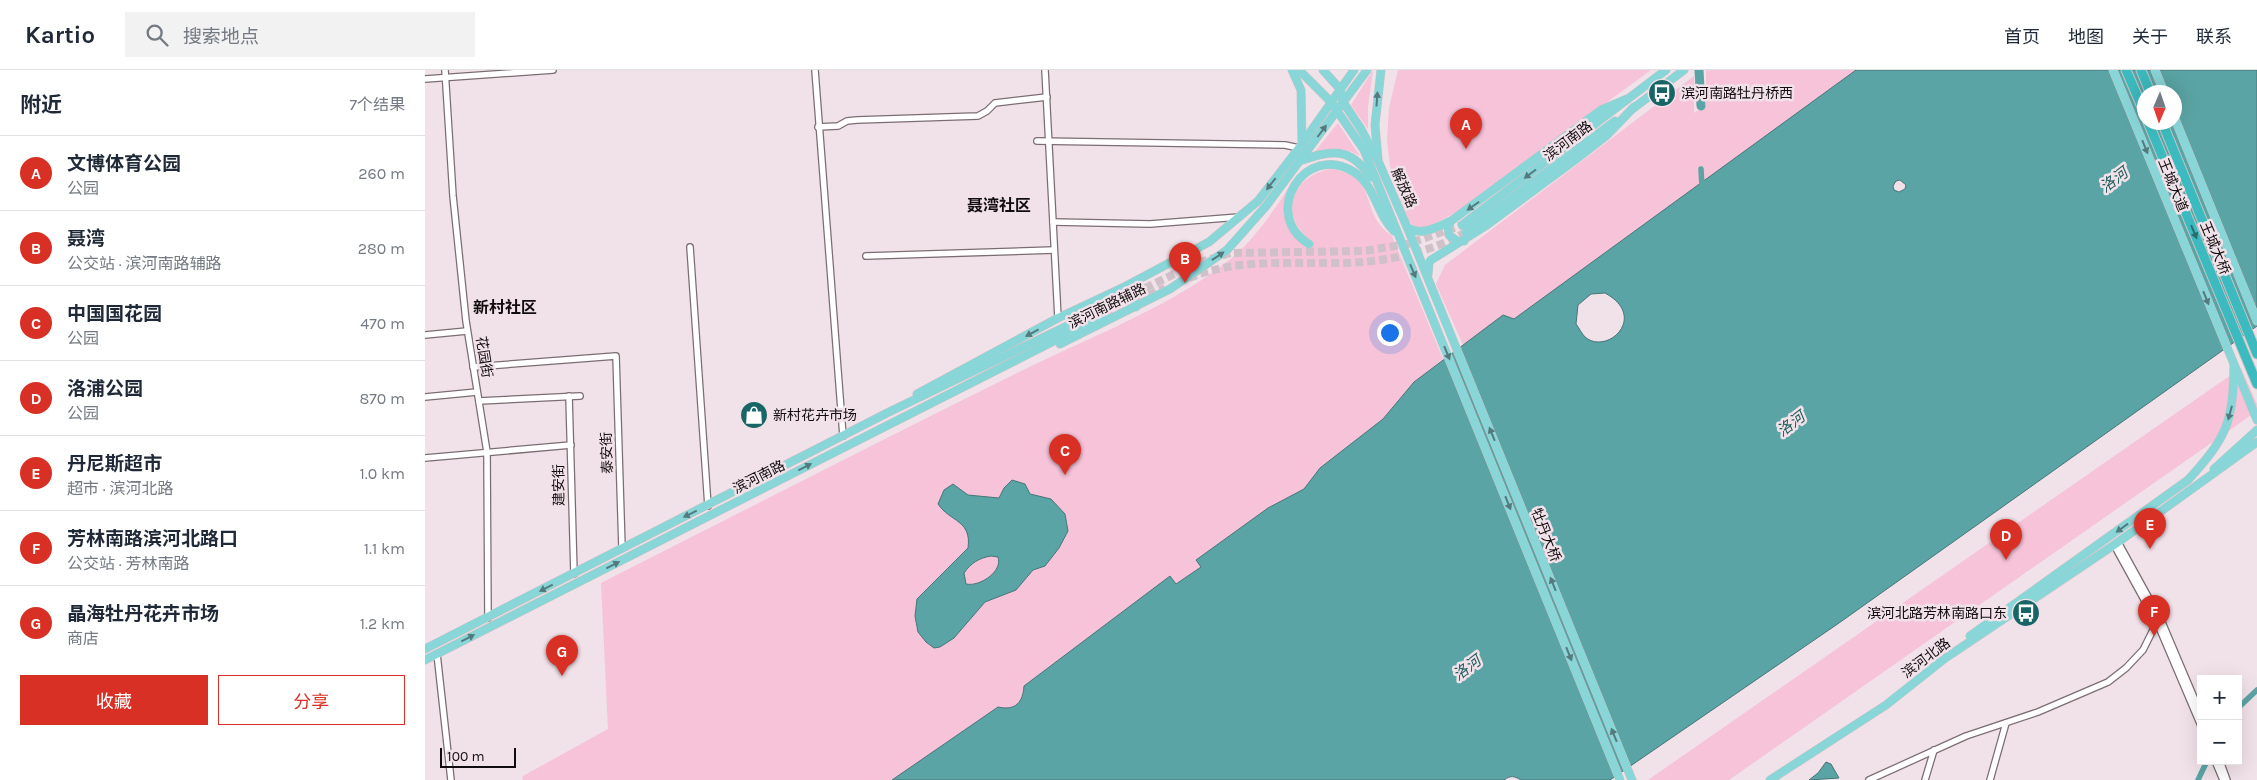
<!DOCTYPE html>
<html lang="zh">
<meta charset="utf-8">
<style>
:root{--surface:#fff;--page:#f2f2f3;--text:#1f2937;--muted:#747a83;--line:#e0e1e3;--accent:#d93025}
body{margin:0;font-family:Karla,"Noto Sans SC",sans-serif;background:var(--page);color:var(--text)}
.controls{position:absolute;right:15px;bottom:15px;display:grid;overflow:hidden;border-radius:0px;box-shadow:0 5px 20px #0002}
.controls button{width:45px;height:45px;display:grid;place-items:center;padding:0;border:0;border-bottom:1px solid var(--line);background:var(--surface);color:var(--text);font:25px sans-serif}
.compass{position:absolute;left:1712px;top:15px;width:45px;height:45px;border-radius:50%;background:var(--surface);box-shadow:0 5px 20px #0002;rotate:182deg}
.scale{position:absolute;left:15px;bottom:12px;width:76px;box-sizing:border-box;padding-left:5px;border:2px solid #110c0e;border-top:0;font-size:14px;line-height:18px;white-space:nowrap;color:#110c0e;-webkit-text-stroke:4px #f1e1e8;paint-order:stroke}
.you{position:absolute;left:964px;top:262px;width:18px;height:18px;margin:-12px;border:4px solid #fff;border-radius:50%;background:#1a73e8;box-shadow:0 0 0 8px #1a73e833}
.badge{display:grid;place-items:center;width:32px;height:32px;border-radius:50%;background:var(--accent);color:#fff;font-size:16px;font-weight:700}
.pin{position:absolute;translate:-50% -41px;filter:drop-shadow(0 1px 2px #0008)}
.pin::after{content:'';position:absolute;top:26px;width:18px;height:15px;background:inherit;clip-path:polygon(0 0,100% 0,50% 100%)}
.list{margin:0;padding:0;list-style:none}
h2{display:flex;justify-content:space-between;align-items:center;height:65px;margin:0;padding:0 20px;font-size:21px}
h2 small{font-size:16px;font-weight:400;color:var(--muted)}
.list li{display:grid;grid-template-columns:32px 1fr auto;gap:15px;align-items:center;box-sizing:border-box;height:75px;padding:0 20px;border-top:1px solid var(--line)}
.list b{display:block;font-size:19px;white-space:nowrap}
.list p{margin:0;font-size:16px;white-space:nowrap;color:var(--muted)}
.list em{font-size:16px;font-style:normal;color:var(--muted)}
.actions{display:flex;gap:10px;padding:15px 20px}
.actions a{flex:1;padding:11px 0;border:1px solid var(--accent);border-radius:0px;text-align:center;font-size:18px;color:var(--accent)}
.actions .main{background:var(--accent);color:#fff}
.icon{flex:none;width:28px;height:28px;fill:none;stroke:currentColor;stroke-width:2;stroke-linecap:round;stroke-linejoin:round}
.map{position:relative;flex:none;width:1832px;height:710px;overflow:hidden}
header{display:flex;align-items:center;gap:30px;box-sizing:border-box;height:70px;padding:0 25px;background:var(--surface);border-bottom:1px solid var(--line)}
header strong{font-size:24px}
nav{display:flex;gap:28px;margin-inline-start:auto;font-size:18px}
.search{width:350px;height:45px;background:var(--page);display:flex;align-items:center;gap:12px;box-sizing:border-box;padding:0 18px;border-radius:0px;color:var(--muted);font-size:19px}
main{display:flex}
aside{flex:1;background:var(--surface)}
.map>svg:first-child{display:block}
.green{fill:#f6c3d8}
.water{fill:#5ba4a5;stroke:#457678;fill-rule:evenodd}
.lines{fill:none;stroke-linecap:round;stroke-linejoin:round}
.canal{stroke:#5ba4a5;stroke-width:5.5}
.river{stroke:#5ba4a5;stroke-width:9}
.major-tunnel{stroke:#cfc1c7;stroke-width:8;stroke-dasharray:8 4;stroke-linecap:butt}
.minor-casing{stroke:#7b6d72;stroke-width:8}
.major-casing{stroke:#c6c5c5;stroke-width:9}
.highway-casing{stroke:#c6c5c5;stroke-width:11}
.minor{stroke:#fff;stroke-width:5.5}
.major{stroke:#89d6d9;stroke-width:8}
.highway{stroke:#3bbbbf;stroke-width:9}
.oneway{fill:#537b7e}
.oneway2{fill:#286c6f}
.labels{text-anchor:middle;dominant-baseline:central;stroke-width:5;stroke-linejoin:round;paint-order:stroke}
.poi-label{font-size:14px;fill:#110c0e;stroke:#f1e1e8;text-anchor:start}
.street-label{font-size:14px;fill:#110c0e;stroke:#f1e1e8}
.water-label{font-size:15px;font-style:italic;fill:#1f5d5e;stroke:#f1e1e8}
.quarter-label{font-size:16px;font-weight:bold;fill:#110c0e;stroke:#f1e1e8}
</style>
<header>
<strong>Kartio</strong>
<div class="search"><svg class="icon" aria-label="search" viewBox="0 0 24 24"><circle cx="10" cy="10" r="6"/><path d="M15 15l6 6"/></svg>搜索地点</div>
<nav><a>首页</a><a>地图</a><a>关于</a><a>联系</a></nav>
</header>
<main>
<aside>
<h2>附近<small>7个结果</small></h2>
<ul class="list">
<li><span class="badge">A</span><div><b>文博体育公园</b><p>公园</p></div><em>260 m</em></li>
<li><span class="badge">B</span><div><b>聂湾</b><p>公交站 · 滨河南路辅路</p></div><em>280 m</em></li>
<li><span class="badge">C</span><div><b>中国国花园</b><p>公园</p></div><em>470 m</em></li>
<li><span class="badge">D</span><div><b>洛浦公园</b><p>公园</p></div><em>870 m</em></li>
<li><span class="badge">E</span><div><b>丹尼斯超市</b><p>超市 · 滨河北路</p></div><em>1.0 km</em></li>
<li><span class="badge">F</span><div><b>芳林南路滨河北路口</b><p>公交站 · 芳林南路</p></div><em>1.1 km</em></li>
<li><span class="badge">G</span><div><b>晶海牡丹花卉市场</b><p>商店</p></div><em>1.2 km</em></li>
</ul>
<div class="actions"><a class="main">收藏</a><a>分享</a></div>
</aside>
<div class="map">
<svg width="1832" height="710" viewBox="0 0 1832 710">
<rect width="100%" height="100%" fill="#f1e1e8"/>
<g class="green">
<polygon points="948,0 943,37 943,59 926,35"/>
<polygon points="973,0 1226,0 1032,142 1000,158 991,157 982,150 965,96 962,71 964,38"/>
<polygon points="1281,0 1431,0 1089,249 1078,246 1038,275 1011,214 1020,195 1269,6 1269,43 1281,35"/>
<path d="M913 53 935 86C919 77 906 77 889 83Z"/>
<path d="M906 99C948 106 937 129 955 155 958 159 963 163 967 166L1018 289 989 312 958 349 895 398 879 419 843 438 771 490 776 497 750 514 745 506 591 636 581 639 573 637 467 710H97L98 706 183 659 176 513C312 444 449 374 586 306 655 271 738 241 799 194 826 174 846 145 864 117 855 142 859 162 882 178L887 171C852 147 867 105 906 99Z"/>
<polygon points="1816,298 1832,334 1832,341 1304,710 1223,710"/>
</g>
<g class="water">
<path d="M1431 0H1832V256L1414 553 1185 710H1096C1089 706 1086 705 1079 710H467L573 637C591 641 598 632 599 616L745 506 751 514 776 497 771 490 843 438 879 419 895 398 958 349 989 312 1078 245 1089 249ZM1720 22H1750V52H1720ZM1475 110 1481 115 1480 119 1474 122 1469 120 1468 116 1471 111ZM1180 223C1224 247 1182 286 1160 267 1157 264 1154 258 1151 254L1153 235 1166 224Z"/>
<path d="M587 410 600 414 605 424 626 429 640 444 643 461 634 478 620 496 608 500 591 520 560 532 529 568 515 577 509 578 501 572 493 562 490 546 492 529 543 478C547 450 525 452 513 434L519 420 528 414 543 425 574 428 579 418ZM566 486 573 487C578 502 554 517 541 514L539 503C546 493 554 488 566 486Z"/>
<polygon points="1401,692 1406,694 1414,708 1384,710 1393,703"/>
</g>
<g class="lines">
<g class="canal">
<polyline points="1276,99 1277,117"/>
<polyline points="1813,638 1832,620"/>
<polyline points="1773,710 1782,691"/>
</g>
<polyline class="river" points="1274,0 1276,36"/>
<g class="major-tunnel">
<path d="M764 208C813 188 861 194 912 193 957 193 1002 184 1041 162"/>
<polyline points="677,239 772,193 805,183 939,181 983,174 1037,155"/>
<polyline points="680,245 740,218"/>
</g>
<g class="minor-casing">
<g id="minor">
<polyline points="20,0 28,126 41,251 62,382 63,548"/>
<polyline points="390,0 418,366"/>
<polyline points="620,0 633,248"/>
<polyline points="0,9 128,0"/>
<polyline points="393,57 413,56 422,51 432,50 553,46 562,41 570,33 622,27"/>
<polyline points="612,71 860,75 874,78"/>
<polyline points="628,152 725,154 814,147"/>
<polyline points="265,177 283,436"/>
<polyline points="441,186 629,180"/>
<polyline points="0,265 42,261"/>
<polyline points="48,297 191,286 197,478"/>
<polyline points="144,326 149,504"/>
<polyline points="0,327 52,322"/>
<polyline points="54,331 155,326"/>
<polyline points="0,388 146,375"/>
<polyline points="1693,472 1737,552 1776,644"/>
<polyline points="1689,475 1733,555 1776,656"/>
<polyline points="12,584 26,710"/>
<polyline points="1790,691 1798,710"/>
<polyline points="1795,691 1802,710"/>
<polyline points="1444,710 1541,666 1613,642 1683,612 1701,598 1718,580 1729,558 1737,552"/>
<polyline points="1500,710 1509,680"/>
<polyline points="1565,710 1581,653"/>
</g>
</g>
<g class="major-casing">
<g id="major">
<polyline points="867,0 876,20 877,73"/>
<polyline points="874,0 906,32 939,80 1195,710"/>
<polyline points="898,0 915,19 918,32 936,59 954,93 982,157 1207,710"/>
<polyline points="1688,0 1832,350"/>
<polyline points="1730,0 1739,22"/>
<polyline points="1206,40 1259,0"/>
<polyline points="1750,49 1832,251"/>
<polyline points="953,89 950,55 956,0"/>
<path d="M874 91C907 80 924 76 946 107"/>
<polyline points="1026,151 1023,156 1024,165 1032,171 1039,171"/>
<polyline points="1037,155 1241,0"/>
<path d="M982 157C996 167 1012 157 1026 151L1176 40 1202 29"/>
<polyline points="1041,162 1190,51"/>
<path d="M884 174C835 144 880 71 929 102 950 115 952 145 969 161"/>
<polyline points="1003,205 1004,193 1006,190 1062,155 1150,90 1181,66 1209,37"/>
<polyline points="701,216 711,237"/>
<polyline points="635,274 745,219 802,180 841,136 942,0"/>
<polyline points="492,324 633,248 701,216 784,172 833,131 874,78 929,0"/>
<polyline points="1789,399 1832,360"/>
<path d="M1545 566 1763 410C1802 367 1808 353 1809 295"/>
<polyline points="0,579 464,342 677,239"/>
<polyline points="0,590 680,245"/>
<polyline points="1345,710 1461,635 1519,589 1689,475 1832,372"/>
</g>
</g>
<g class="highway-casing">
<g id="highway">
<polyline points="1701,0 1720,44"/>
<polyline points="1716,0 1725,22"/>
<polyline points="1723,52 1832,314"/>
<polyline points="1737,52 1832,284"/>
</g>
</g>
<use href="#minor" class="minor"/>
<use href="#major" class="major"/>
<use href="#highway" class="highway"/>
</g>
<defs><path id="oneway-solid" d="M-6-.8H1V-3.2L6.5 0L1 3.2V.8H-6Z" transform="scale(1.25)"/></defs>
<g class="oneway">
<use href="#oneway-solid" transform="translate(952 29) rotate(-86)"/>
<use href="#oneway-solid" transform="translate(897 61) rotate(-53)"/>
<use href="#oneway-solid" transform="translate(1720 77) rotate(68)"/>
<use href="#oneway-solid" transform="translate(1105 104) rotate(143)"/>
<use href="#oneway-solid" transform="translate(846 114) rotate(128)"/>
<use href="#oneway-solid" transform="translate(1048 136) rotate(145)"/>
<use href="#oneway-solid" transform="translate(793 186) rotate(-34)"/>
<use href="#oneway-solid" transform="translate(988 201) rotate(67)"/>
<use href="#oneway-solid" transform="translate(1781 228) rotate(68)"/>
<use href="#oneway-solid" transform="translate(607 263) rotate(152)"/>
<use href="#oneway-solid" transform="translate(1022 283) rotate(68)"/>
<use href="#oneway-solid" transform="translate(1805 343) rotate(105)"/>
<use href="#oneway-solid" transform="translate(1067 364) rotate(-112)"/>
<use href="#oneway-solid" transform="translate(380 397) rotate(-27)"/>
<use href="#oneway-solid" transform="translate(1083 433) rotate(68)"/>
<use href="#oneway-solid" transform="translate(265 444) rotate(154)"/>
<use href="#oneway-solid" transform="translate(1697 458) rotate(144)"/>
<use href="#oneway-solid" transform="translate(188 495) rotate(-27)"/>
<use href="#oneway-solid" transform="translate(1128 514) rotate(-112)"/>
<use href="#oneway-solid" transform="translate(121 518) rotate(153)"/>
<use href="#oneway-solid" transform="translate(43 568) rotate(-27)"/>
<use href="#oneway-solid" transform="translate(1144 584) rotate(68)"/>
<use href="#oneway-solid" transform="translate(1189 665) rotate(-112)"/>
</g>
<use class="oneway2" href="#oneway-solid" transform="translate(1769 162) rotate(67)"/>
<defs>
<g id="bus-disc" transform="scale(1.4375)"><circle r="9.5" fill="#176567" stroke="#f1e1e8"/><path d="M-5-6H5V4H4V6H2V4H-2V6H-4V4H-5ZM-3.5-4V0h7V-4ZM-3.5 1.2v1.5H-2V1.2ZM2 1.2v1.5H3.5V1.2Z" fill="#fff"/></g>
<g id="shop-disc" transform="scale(1.4375)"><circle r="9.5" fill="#176567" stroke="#f1e1e8"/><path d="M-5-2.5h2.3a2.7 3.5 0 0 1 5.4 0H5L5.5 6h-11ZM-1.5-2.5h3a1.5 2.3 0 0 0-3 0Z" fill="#fff"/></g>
</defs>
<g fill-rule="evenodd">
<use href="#bus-disc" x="1237" y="23"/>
<use href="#shop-disc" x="329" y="345"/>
<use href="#bus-disc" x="1601" y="543"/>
</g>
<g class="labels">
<g class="poi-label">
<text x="1256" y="23">滨河南路牡丹桥西</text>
<text x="348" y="345">新村花卉市场</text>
<text x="1582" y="543" text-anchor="end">滨河北路芳林南路口东</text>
</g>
<g class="street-label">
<text transform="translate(1143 71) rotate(-37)">滨河南路</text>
<text transform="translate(1748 115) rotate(68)">王城大道</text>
<text transform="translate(979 118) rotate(66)">解放路</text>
<text transform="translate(1790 178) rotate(67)">王城大桥</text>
<text transform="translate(682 236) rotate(-26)">滨河南路辅路</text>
<text transform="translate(59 287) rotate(81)">花园街</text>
<text transform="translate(182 383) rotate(-92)">泰安街</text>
<text transform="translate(334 407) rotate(-27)">滨河南路</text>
<text transform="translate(134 415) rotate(-91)">建安街</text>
<text transform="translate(1121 465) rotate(68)">牡丹大桥</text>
<text transform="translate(1501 588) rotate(-37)">滨河北路</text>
</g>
<g class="water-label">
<text transform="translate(1689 110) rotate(-37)">洛河</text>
<text transform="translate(1366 354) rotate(-37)">洛河</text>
<text transform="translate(1042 598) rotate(-37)">洛河</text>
</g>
<g class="quarter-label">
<text x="574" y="135">聂湾社区</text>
<text x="80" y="237">新村社区</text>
</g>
</g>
</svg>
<div class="controls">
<button>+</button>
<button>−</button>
</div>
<svg class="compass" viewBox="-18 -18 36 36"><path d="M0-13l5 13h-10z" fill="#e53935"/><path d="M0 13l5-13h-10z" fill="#747a83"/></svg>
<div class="scale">100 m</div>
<div class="you"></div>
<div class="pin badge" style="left:1041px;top:79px">A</div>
<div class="pin badge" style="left:760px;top:213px">B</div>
<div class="pin badge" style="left:640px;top:405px">C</div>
<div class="pin badge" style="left:1581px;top:490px">D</div>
<div class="pin badge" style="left:1725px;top:479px">E</div>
<div class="pin badge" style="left:1729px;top:566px">F</div>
<div class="pin badge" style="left:137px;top:606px">G</div>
</div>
</main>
